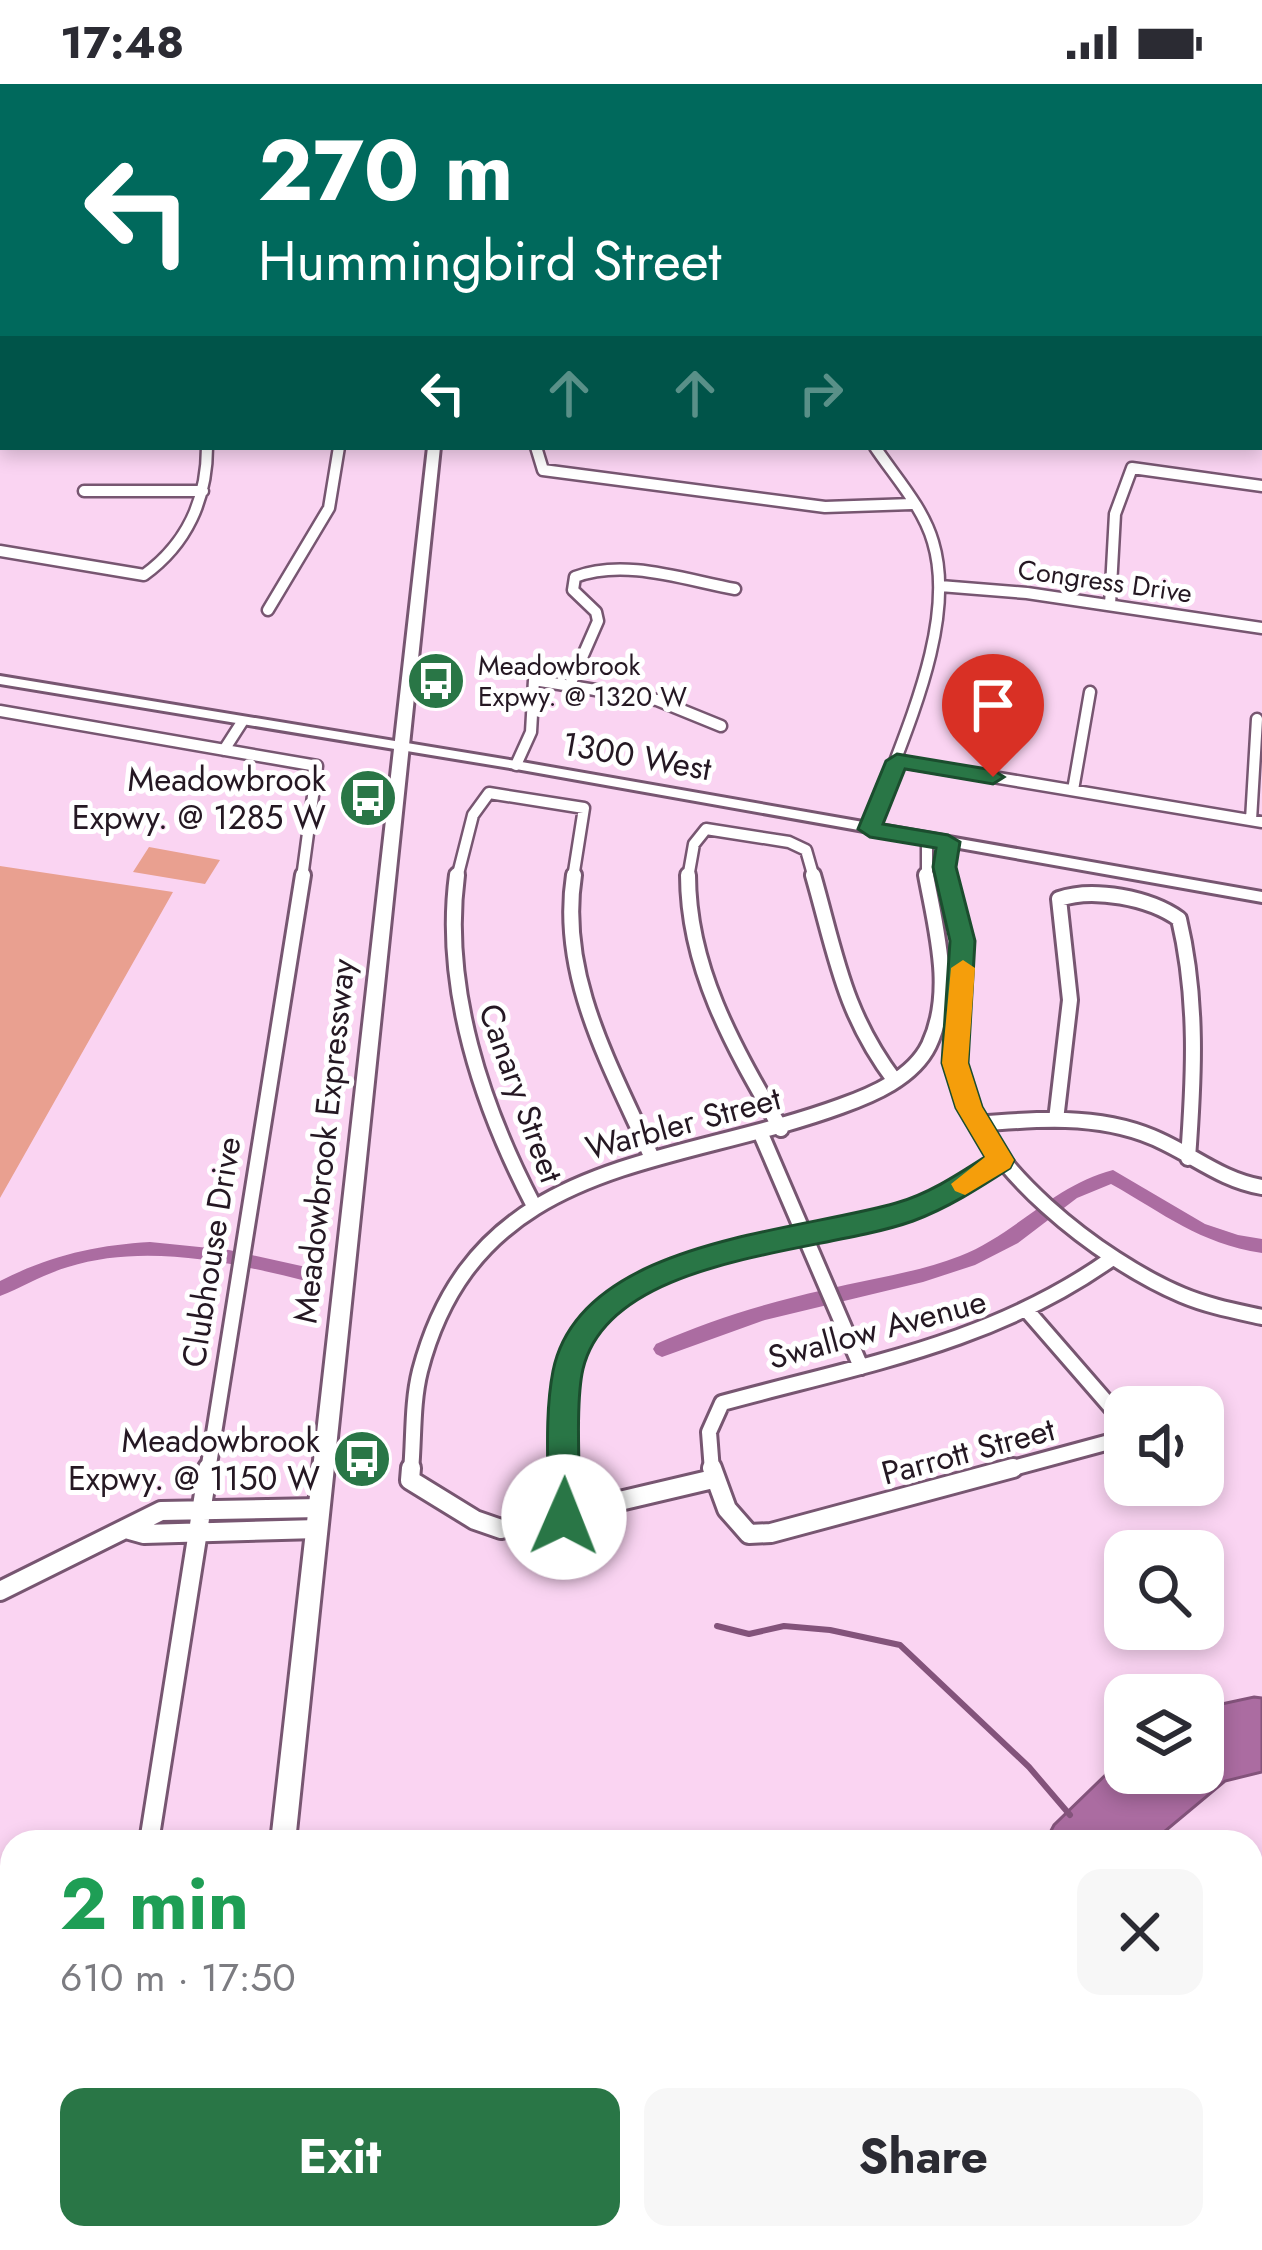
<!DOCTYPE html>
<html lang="en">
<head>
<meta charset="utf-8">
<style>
	body { margin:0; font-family:Jost,sans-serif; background:#f7f7f7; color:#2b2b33; height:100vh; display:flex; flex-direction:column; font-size:45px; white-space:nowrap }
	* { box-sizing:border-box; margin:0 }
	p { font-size:39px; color:#7c7c81 }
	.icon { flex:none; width:66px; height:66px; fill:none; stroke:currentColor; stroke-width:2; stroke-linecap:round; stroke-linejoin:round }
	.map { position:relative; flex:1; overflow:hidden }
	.sheet { position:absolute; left:0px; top:1746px; width:1263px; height:420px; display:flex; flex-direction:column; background:#fff; border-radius:36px 36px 0 0; box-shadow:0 6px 18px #0003 }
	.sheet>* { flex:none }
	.banner { position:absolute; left:0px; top:0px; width:1263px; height:366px; box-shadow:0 6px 18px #0003; background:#00695c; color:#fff; overflow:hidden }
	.fabs { position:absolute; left:1104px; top:1302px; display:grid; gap:24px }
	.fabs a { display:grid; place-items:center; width:120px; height:120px; border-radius:24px; background:#fff; box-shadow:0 6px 18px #0003; font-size:60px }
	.pin { position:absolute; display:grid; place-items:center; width:102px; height:102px; color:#fff; margin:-123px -51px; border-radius:50% 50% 50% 0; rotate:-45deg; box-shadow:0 0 12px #0007 }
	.pin .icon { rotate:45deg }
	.me { position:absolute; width:132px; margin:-66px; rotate:1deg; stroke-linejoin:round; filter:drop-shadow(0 0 9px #0008) }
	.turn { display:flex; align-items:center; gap:42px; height:252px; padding:0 60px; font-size:54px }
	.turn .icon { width:156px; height:156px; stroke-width:2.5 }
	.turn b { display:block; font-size:84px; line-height:102px }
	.lanes { display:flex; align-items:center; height:114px; padding:0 60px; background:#0003; justify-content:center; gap:60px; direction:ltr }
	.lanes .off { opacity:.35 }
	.round { display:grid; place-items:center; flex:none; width:126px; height:126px; border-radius:24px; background:#f7f7f7 }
	.head { display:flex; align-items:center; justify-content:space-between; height:204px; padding:0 60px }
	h1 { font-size:72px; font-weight:700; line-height:90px; color:#1e9e55 }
	.action { display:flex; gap:24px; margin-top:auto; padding:24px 60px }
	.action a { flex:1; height:138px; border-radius:24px; background:#297646; color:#fff; font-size:48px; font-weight:700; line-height:138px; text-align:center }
	.action a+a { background:#f7f7f7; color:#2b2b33 }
	.status { display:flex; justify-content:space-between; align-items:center; height:84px; padding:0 60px; background:#fff; direction:ltr }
	.status svg { height:33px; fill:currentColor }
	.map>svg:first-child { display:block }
</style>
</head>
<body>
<div class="status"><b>17:48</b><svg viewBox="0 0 49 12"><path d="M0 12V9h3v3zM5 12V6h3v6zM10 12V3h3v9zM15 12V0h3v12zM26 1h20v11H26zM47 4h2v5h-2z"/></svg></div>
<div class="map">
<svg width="1262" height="2166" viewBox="0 0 1262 2166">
	<rect width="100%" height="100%" fill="#fad4f2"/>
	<!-- green -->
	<path fill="#e9a090" d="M149,763L220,776L205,800L133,788Z
		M0,782L173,808L0,1114Z"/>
	<!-- water -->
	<path fill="#ab6ca1" stroke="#83537b" stroke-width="3" d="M1254,1613L1262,1614V1688L1225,1697L1152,1758H1045L1054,1741L1125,1672V1689H1203V1624Z"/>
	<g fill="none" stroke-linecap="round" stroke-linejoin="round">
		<!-- stream -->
		<path stroke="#83537b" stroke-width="6" d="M717,1542L749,1550L784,1542L830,1546L900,1561L1029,1683L1070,1731"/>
		<!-- canal -->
		<path fill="#ab6ca1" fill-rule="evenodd" d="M1113,1086L1205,1140L1238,1151L1262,1155V1169C1198,1159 1165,1130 1111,1100L1077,1114L1018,1159L975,1181L923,1198L765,1236L662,1273L656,1270L653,1265L656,1260C710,1236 766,1219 824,1206C869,1195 916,1189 960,1172C1016,1150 1054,1101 1113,1086Z
			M150,1158L229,1166L306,1183L312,1185L315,1190L312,1195L306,1197C230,1178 145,1159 68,1183C44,1190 23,1203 0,1212V1197C49,1172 96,1161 150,1158Z"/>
		<defs>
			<path id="minor-far3" d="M1214,3H1229"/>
			<path id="minor-far2" d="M536,363L543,386L825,423L912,420
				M84,407H203
				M0,467L144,491C187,460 207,415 207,363
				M940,502L1027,509L1262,544
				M1110,521L1115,430L1132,384L1262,402
				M268,526L329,424L339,363
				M570,601L598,537L596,528L573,506L575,493C625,474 685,496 735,505
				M0,627L317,682L302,794
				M224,666L242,638
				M897,677L1262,738
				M516,681L531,648L534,596L657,616L721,642
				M1073,706L1090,608
				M1251,736L1257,635
				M870,745C897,663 959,544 933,458C923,423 895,393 875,363
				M948,759V794
				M457,794L473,731L489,709L584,724L573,794
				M688,794L694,760L706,745L789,758L806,766L814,794
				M927,794V755"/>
			<path id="minor-far1" d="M457,791C442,904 482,1023 534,1122
				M574,791C558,893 612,984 652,1074
				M688,791C688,886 735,965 781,1045
				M813,791C836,871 843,928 895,997
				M948,791C953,822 963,850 963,882C962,918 950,955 958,992C977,1081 1101,1177 1182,1211C1208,1222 1235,1227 1262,1233
				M1056,1036L1070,916L1059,815C1093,803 1150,814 1179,835C1198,915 1194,993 1188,1074
				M977,1040C1035,1035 1097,1030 1152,1053C1191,1069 1220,1096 1262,1103
				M761,1050L861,1283
				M208,1387L303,791
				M411,1387C414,1354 412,1319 420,1287C476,1072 669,1085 841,1022C872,1011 913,994 929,961C954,908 936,846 926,791
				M563,1387C561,1354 558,1317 569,1286C610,1160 779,1163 886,1134C928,1123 965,1099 1001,1076
				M712,1387L709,1348L722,1319C861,1281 991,1260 1111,1175
				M1002,1387L1113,1357L1121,1343L1116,1329L1030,1230"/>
			<path id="minor" d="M411,1384L410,1396L475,1436L501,1445L713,1395
				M563,1384L564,1433
				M712,1384L727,1425L749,1450L771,1449L1013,1384
				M126,1445L144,1450L318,1445
				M0,1507L161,1427L320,1424
				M149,1758L208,1384
				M0,1926L12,1918"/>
			<path id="tertiary" d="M90,0H99L97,3H88Z
				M3,76V84L0,85V77Z
				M0,592L516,677L1262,808V818L516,685L0,600Z"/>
			<path id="secondary" d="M417,0H426L424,3H414Z
				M434,0H442L441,3H431Z
				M428,363H440L295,1758H271Z
				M226,2154H252V2166H224Z"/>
			<path id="primary" d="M355,0H389L393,3H359Z
				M1260,91H1262V97H1260Z"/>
		</defs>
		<!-- minor-far3 casing -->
		<use href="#minor-far3" stroke="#775671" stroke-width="10"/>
		<!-- minor-far2 casing -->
		<use href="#minor-far2" stroke="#775671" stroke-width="15"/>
		<!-- minor-far1 casing -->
		<use href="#minor-far1" stroke="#775671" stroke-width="20"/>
		<!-- minor casing -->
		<use href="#minor" stroke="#775671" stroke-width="24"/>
		<!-- tertiary casing -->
		<use href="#tertiary" stroke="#775671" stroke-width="6"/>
		<!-- secondary casing -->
		<use href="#secondary" stroke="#775671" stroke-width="6"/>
		<!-- primary casing -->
		<use href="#primary" stroke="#775671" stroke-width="6"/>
		<!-- minor-far3 -->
		<use href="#minor-far3" stroke="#fff" stroke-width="8"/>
		<!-- minor-far2 -->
		<use href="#minor-far2" stroke="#fff" stroke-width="10"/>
		<!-- minor-far1 -->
		<use href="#minor-far1" stroke="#fff" stroke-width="14"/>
		<!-- minor -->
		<use href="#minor" stroke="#fff" stroke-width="18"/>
		<!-- tertiary -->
		<use href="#tertiary" fill="#fff" fill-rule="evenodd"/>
		<!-- secondary -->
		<use href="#secondary" fill="#fff" fill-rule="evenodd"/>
		<!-- primary -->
		<use href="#primary" fill="#fff" fill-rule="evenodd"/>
	</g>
	<!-- route -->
	<path fill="#297646" stroke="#1b4d2e" stroke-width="3" d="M897,670L993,686L1004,693L993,700L905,685L883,740L948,751L960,758L956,783L975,857L968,979L982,1023L1014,1076L1010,1084C979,1104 948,1124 913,1137C821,1170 610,1171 583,1285C575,1319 580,1395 580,1433L575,1444L564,1448L552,1444L548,1433C549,1387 544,1333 553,1287C579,1157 791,1149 896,1119C928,1110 957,1091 985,1073L956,1024L942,979L950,857L933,783L936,764L870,753L858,745L886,677Z"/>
	<!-- slow -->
	<path fill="#f59e0b" d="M963,876L975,884L968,979L982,1023L1014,1076L1010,1084L965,1111L955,1107L951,1100L985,1073L956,1024L942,979L951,884Z"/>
	<!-- icons -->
	<defs>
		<symbol id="bus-disc" viewBox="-11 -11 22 22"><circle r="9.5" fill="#297646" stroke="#fff"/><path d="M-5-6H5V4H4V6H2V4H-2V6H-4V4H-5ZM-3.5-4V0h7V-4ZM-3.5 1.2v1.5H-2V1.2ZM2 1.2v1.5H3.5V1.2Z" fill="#fff"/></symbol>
	</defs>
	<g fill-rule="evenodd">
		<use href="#bus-disc" x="403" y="564" width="66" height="66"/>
		<use href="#bus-disc" x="335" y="681" width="66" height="66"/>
		<use href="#bus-disc" x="329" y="1342" width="66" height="66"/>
	</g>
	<g text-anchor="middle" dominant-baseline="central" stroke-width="10" stroke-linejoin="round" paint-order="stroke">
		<!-- far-street labels -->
		<g font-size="27" fill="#251823" stroke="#fff">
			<text transform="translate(1105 497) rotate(8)">Congress Drive</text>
		</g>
		<!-- far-poi labels -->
		<g font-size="27" fill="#251823" stroke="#fff" text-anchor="start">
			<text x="478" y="581">Meadowbrook<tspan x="478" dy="31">Expwy. @ 1320 W</tspan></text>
		</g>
		<!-- street labels -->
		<g font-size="33" fill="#251823" stroke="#fff">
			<text transform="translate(637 672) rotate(10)">1300 West</text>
			<text transform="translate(521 1009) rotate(70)">Canary Street</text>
			<text transform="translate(683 1039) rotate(-15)">Warbler Street</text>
			<text transform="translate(324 1057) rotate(-84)">Meadowbrook Expressway</text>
			<text transform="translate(211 1168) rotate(-81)">Clubhouse Drive</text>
			<text transform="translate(877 1245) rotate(-15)">Swallow Avenue</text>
			<text transform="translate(968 1367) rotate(-15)">Parrott Street</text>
		</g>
		<!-- poi labels -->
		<g font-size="33" fill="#251823" stroke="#fff" text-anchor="end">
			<text x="326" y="695">Meadowbrook<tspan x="326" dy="38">Expwy. @ 1285 W</tspan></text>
			<text x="320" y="1356">Meadowbrook<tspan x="320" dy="38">Expwy. @ 1150 W</tspan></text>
		</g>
	</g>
</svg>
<div class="fabs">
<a><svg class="icon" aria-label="sound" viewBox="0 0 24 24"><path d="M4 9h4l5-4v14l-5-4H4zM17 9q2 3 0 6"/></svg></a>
<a><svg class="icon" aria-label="search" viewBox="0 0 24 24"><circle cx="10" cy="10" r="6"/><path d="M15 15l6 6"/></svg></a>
<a><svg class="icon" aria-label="layers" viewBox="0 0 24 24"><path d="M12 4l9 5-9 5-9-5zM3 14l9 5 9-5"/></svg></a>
</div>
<div class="pin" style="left:993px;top:693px;background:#d93025"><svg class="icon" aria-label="arrive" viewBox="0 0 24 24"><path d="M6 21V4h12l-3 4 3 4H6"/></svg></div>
<svg class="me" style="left:564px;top:1433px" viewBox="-20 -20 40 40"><circle r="19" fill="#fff"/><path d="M0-13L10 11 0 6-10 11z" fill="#297646"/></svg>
<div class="banner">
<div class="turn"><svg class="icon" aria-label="left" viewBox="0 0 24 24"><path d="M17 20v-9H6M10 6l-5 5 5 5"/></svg><div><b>270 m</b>Hummingbird Street</div></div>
<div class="lanes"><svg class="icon" aria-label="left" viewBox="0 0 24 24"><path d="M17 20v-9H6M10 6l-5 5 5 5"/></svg><svg class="icon off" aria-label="ahead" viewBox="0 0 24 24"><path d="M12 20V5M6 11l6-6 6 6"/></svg><svg class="icon off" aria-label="ahead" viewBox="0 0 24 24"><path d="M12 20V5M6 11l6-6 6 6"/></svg><svg class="icon off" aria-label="right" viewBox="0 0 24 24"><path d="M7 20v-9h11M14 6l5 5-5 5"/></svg></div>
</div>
<section class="sheet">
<div class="head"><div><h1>2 min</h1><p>610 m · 17:50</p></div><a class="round"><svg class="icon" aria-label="close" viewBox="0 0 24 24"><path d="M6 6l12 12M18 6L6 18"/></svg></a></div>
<div class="action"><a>Exit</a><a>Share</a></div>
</section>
</div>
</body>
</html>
